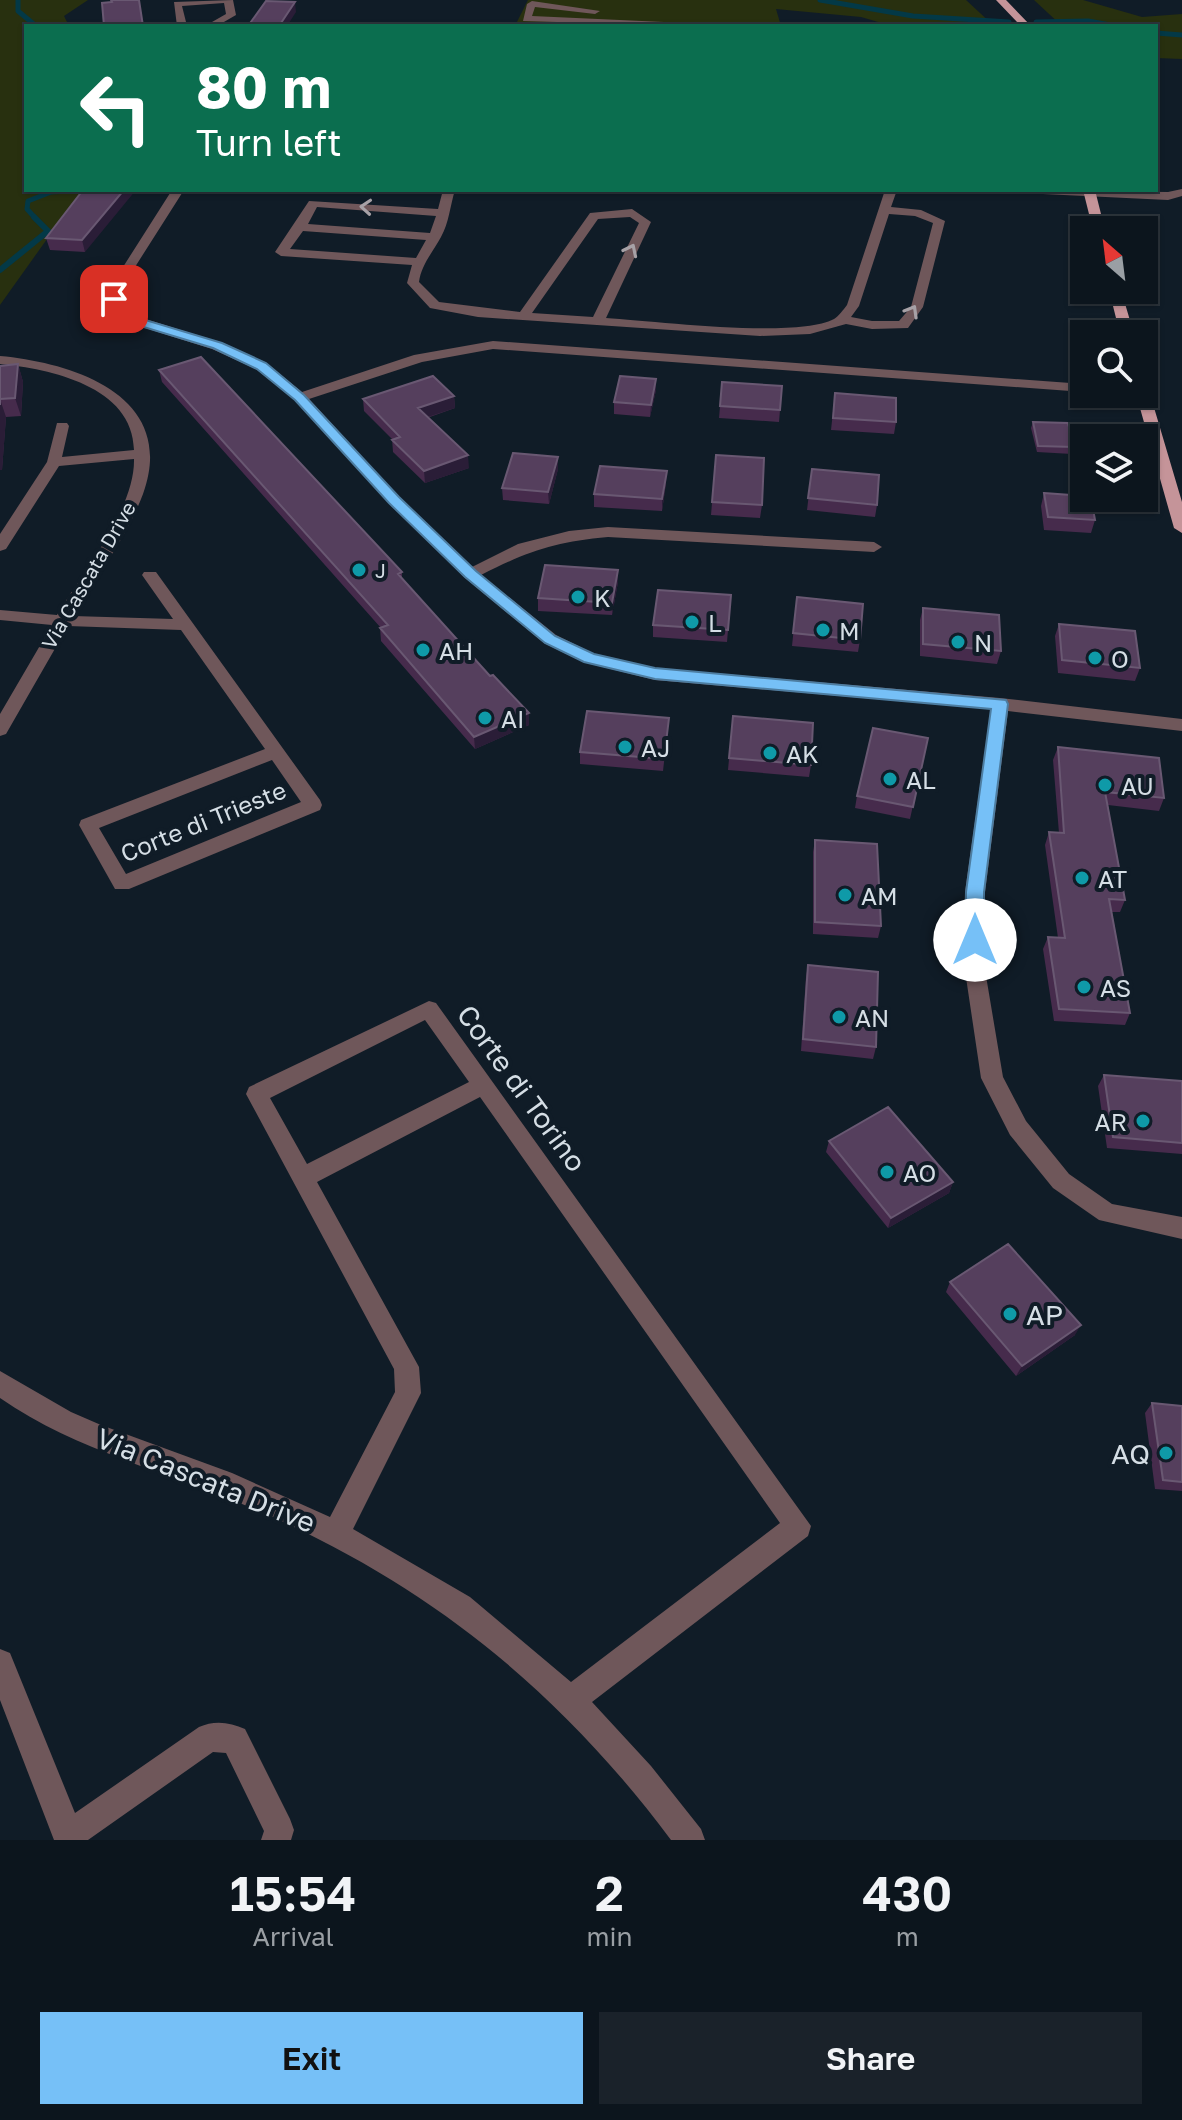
<!DOCTYPE html>
<html lang="en">
<head>
<meta charset="utf-8">
<style>
	body { margin:0; font-family:"Golos Text",sans-serif; background:#1a222a; color:#f1f3f6; height:100vh; display:flex; flex-direction:column; font-size:30px; white-space:nowrap }
	* { box-sizing:border-box; margin:0 }
	p { font-size:26px; color:#9a9fa4 }
	.icon { flex:none; width:44px; height:44px; fill:none; stroke:currentColor; stroke-width:2; stroke-linecap:round; stroke-linejoin:round }
	.map { position:relative; height:1840px; overflow:hidden }
	.details { display:flex; flex-direction:column; background:#0c151d; flex:1 }
	.details>* { flex:none }
	.top-card { position:absolute; left:24px; top:24px; width:1134px; height:168px; border-radius:0px; box-shadow:0 2px 6px #0004,0 0 0 2px #2c343b; background:#0b6e4f; color:#fff; overflow:hidden }
	.needle { width:52px; rotate:332deg }
	.fabs { position:absolute; left:1070px; top:216px; display:grid; gap:16px }
	.fabs a { display:grid; place-items:center; width:88px; height:88px; border-radius:0px; background:#0c151d; box-shadow:0 2px 6px #0004,0 0 0 2px #2c343b; font-size:40px }
	.pin { position:absolute; display:grid; place-items:center; width:68px; height:68px; color:#fff; margin:-34px; border-radius:16px; box-shadow:0 4px 12px #0006 }
	.me { position:absolute; width:88px; margin:-44px; rotate:0deg; stroke-linejoin:round; filter:drop-shadow(0 0 6px #0008) }
	.turn { display:flex; align-items:center; gap:28px; height:168px; padding:0 40px; font-size:36px }
	.turn .icon { width:104px; height:104px; stroke-width:2.5 }
	.turn b { display:block; font-size:56px; line-height:68px }
	.eta { display:flex; justify-content:space-evenly; align-items:center; height:136px; text-align:center }
	.eta b { font-size:48px; font-weight:600; line-height:56px }
	.primary-button { display:flex; gap:16px; margin-top:auto; padding:16px 40px }
	.primary-button a { flex:1; height:92px; border-radius:0px; background:#76c0f7; color:#111; font-size:32px; font-weight:600; line-height:92px; text-align:center }
	.primary-button a+a { background:#1a222a; color:#f1f3f6 }
	.map>svg:first-child { display:block }
</style>
</head>
<body>
<div class="map">
<svg width="1182" height="1840" viewBox="0 0 1182 1840">
	<rect width="100%" height="100%" fill="#101c27"/>
	<!-- green -->
	<path fill="#28300f" d="M0,0H88L64,16L69,26H26V190H82L0,305Z
		M528,0H966L994,26H892L861,17L776,9L781,26H515Z
		M1034,0H1083L1142,17L1182,14V59L1156,58V26H1062Z"/>
	<g fill="none" stroke-linecap="round" stroke-linejoin="round">
		<!-- stream-far1 -->
		<path stroke="#033947" stroke-width="5" d="M18,0V11L36,26
			M820,0L913,16L1009,22
			M1036,22L1088,21L1116,26
			M1156,33L1182,35
			M36,219L27,209L28,201L51,192L84,190"/>
		<!-- stream -->
		<path stroke="#033947" stroke-width="6" d="M0,270L48,231L34,217"/>
		<!-- minor -->
		<path fill="#6f575a" fill-rule="evenodd" d="M233,0L236,15L217,26H205L226,14L224,3L182,6L187,26H177L174,2Z
			M532,1L600,11L595,14L535,7L532,16L686,23L691,26L523,21L527,4Z
			M1182,189V196L1168,200L1022,193L1016,190L1168,192Z
			M172,190H184L121,289L120,299L136,316L222,343L266,363L302,392L414,355L493,341L1084,384V392L493,349L422,362L309,399L399,497L472,567L518,544L569,531L608,527L874,542L882,547L874,552L608,537C555,542 528,551 481,575L556,635L594,654L655,668L1000,698L1182,719V731L1008,711L985,892L984,964L1003,1077L1026,1121L1069,1174L1112,1204L1182,1217V1239L1099,1220L1053,1188L1010,1135L981,1078L964,964L965,892L991,709L655,680L583,662L544,643L464,577L389,503L295,400L256,369L212,349L126,322L108,299L109,289Z
			M443,190H455C450,206 449,223 441,237C433,252 421,265 419,282L439,302L520,312L590,213L632,209L651,222L606,318C655,321 795,339 834,319C839,316 843,310 847,305L885,190H897L891,207L921,210L945,221L923,307L908,328L872,329L846,324L810,334L760,336L478,317L430,308L407,283L412,265L281,256L275,252L309,201L438,209ZM317,207L436,216L430,233L308,224ZM889,214L915,216L933,223L911,307L899,321H872L851,317L859,306ZM630,217L639,223L593,317L532,313L598,219ZM303,231L426,240L416,258L290,249Z
			M0,356C76,363 178,397 143,494C127,537 96,577 73,616L173,619L142,575L144,572H156L320,800L322,805L320,810L129,889H115L79,825L81,820L265,749L181,630L68,626L6,734L0,736V714L52,625L0,620V610L57,615C83,572 135,509 134,459L59,466L6,549L0,551V534L47,462L57,423H67L69,426L62,457L134,450C133,386 50,369 0,364ZM272,760L301,802L126,874L99,828Z
			M429,1001L436,1003L811,1526L808,1536L592,1702L651,1766L701,1829L705,1840H671C559,1690 427,1583 254,1509C169,1472 78,1452 0,1398V1371L71,1412L101,1425L232,1473L330,1517L395,1392L394,1369L246,1094L249,1087ZM425,1020L469,1082L307,1164L270,1098ZM480,1097L780,1523L571,1682L470,1597L353,1529L421,1393L419,1367L317,1182Z
			M0,1649L10,1653L75,1813L199,1727C214,1720 230,1722 245,1729L290,1819L294,1830L291,1840H261L264,1831L226,1753L213,1752L88,1840H54L0,1700Z"/>
		<!-- major -->
		<path fill="#c59499" fill-rule="evenodd" d="M996,0H1006L1031,26H1021Z
			M1083,190H1095L1105,230H1093Z
			M1109,290H1121L1134,334H1120Z
			M1144,390L1150,394L1182,502V533L1174,528L1136,394H1144Z"/>
	</g>
	<!-- wall -->
	<path fill="#462b4c" d="M83,190L85,252L50,250L46,238Z
		M18,364L23,382L21,416L6,417L2,470L0,366Z
		M159,370L402,572V578L529,725L475,749L381,641L380,628H381L162,382Z
		M656,379V390L650,417L614,414V402Z
		M722,382L782,386L779,422L719,418Z
		M835,393L896,422L894,434L831,430Z
		M454,396L455,408L427,418L469,468L425,483L393,452L392,439L364,411L363,399Z
		M1033,422L1074,447L1072,454L1037,452L1031,428Z
		M716,455L762,505L760,518L711,515Z
		M558,469L549,504L503,500L502,488Z
		M812,469L877,505L875,517L807,510Z
		M666,483L662,511L594,507V494Z
		M1044,493L1095,520L1091,533L1044,530L1041,506Z
		M618,582L612,615L538,611V598Z
		M731,595L727,642L653,637V625Z
		M797,597L860,640L858,652L792,646Z
		M923,608L1001,651L997,664L920,656V620Z
		M1059,624L1140,668L1135,681L1058,673L1055,636Z
		M733,716L811,765L809,777L728,770Z
		M669,718L663,771L580,764V752Z
		M928,738L910,819L855,808L857,796Z
		M1058,747L1164,798L1159,811L1108,805L1125,900L1120,912H1112L1130,1013L1125,1025L1054,1021L1043,949L1048,937L1058,938L1045,845L1049,832L1059,833L1053,760Z
		M815,840L881,926L878,938L813,934V852Z
		M808,965L876,1047L873,1059L801,1051L806,977Z
		M1104,1075L1182,1081V1154L1107,1148L1098,1086Z
		M829,1141L953,1182L949,1193L888,1228L826,1152Z
		M950,1282L1075,1335L1016,1376L946,1292Z
		M1152,1403L1182,1406V1491L1155,1489L1145,1413Z"/>
	<!-- shaded-wall -->
	<path fill="#2a1d37" d="M295,2L296,12L287,26H279Z
		M124,190H136L85,252L82,240Z
		M18,364L23,382L21,416L15,398Z
		M656,379V390L650,417L651,405Z
		M454,396L455,408L419,420L418,408Z
		M0,399L6,417L2,470H0Z
		M468,455L469,468L425,483L424,471Z
		M558,457V469L549,504L548,492Z
		M667,471L666,483L662,511V499Z
		M618,570V582L612,615V603Z
		M529,713V725L475,749L474,737Z
		M953,1182L949,1193L888,1228L891,1218Z
		M1081,1325L1075,1335L1016,1376L1022,1366Z"/>
	<!-- building -->
	<path fill="#553f5d" stroke="#695872" stroke-width="2" d="M111,0H139L143,26H104L102,3L112,2Z
		M266,1L295,2L279,26H248Z
		M83,190H124L82,240L46,238Z
		M201,357L402,572L398,574L490,676L493,675L529,713L474,737L380,628L388,625L159,370Z
		M18,364L15,398L0,399V405V366Z
		M433,376L454,396L418,408L468,455L424,471L392,440L400,437L363,399Z
		M620,376L656,379L651,405L614,402Z
		M722,382L782,386L780,410L720,406Z
		M835,393L896,398V422L833,418Z
		M1033,422L1068,423L1074,447L1038,446Z
		M513,453L558,457L548,492L502,488Z
		M716,455L764,458L762,505L712,502Z
		M600,466L667,471L662,499L594,494Z
		M812,469L879,475L877,505L808,498Z
		M1044,493L1084,496V498H1091L1095,520L1048,517Z
		M545,565L618,570L612,603L538,598Z
		M658,590L731,595L728,630L653,625Z
		M797,597L863,604L860,640L793,633Z
		M923,608L999,615L1001,651L923,644Z
		M1059,624L1135,631L1140,668L1062,660Z
		M587,711L669,718L664,759L580,752Z
		M733,716L813,723L811,765L729,758Z
		M873,728L928,738L913,807L857,796Z
		M1058,747L1159,758L1164,798L1105,792L1125,900L1109,899L1130,1013L1059,1009L1048,937L1065,938L1049,832L1064,833Z
		M815,840L877,844L881,926L815,922Z
		M808,965L878,972L876,1047L803,1039Z
		M1104,1075L1182,1081V1143L1113,1137Z
		M888,1107L953,1182L891,1218L829,1141Z
		M1008,1244L1081,1325L1022,1366L950,1282Z
		M1152,1403L1182,1406V1482L1163,1480Z"/>
	<!-- one-way arrows -->
	<defs><path id="oneway-chevron" d="M-2-3.5L2.5 0L-2 3.5" fill="none" stroke-width="1.6" stroke-linecap="round" stroke-linejoin="round" transform="scale(2)"/></defs>
	<g stroke="#a7a1a6">
		<use href="#oneway-chevron" transform="translate(366 207) rotate(-176)"/>
		<use href="#oneway-chevron" transform="translate(631 250) rotate(-64)"/>
		<use href="#oneway-chevron" transform="translate(912 311) rotate(-60)"/>
	</g>
	<!-- route -->
	<path fill="#76c0f7" stroke="#4d7da1" stroke-width="2" d="M110,297H118L135,317L222,343L266,363L304,395L399,497L476,571L555,636L594,654L655,668L1006,700L1008,704L984,892V940L981,945H968L965,940L966,892L991,709L655,679L584,662L545,643L465,577L389,503L295,400L257,369L213,348L127,322L110,302Z"/>
	<!-- markers -->
	<g fill="#0f9aa8" stroke="#101c27" stroke-width="3">
		<circle cx="359" cy="570" r="8"/>
		<circle cx="578" cy="597" r="8"/>
		<circle cx="692" cy="622" r="8"/>
		<circle cx="823" cy="630" r="8"/>
		<circle cx="958" cy="642" r="8"/>
		<circle cx="423" cy="650" r="8"/>
		<circle cx="1095" cy="658" r="8"/>
		<circle cx="485" cy="718" r="8"/>
		<circle cx="625" cy="747" r="8"/>
		<circle cx="770" cy="753" r="8"/>
		<circle cx="890" cy="779" r="8"/>
		<circle cx="1105" cy="785" r="8"/>
		<circle cx="1082" cy="878" r="8"/>
		<circle cx="845" cy="895" r="8"/>
		<circle cx="1084" cy="987" r="8"/>
		<circle cx="839" cy="1017" r="8"/>
		<circle cx="1143" cy="1121" r="8"/>
		<circle cx="887" cy="1172" r="8"/>
		<circle cx="1010" cy="1314" r="8"/>
		<circle cx="1166" cy="1453" r="8"/>
	</g>
	<g text-anchor="middle" dominant-baseline="central" stroke-width="8" stroke-linejoin="round" paint-order="stroke">
		<!-- far-poi labels -->
		<g font-size="20" fill="#d5dee5" stroke="#101c27" text-anchor="start">
			<text x="375" y="570">J</text>
		</g>
		<!-- far-street labels -->
		<g font-size="20" fill="#d5dee5" stroke="#101c27">
			<text transform="translate(88 575) rotate(-60)">Via Cascata Drive</text>
		</g>
		<!-- poi labels -->
		<g font-size="24" fill="#d5dee5" stroke="#101c27" text-anchor="start">
			<text x="594" y="597">K</text>
			<text x="708" y="622">L</text>
			<text x="839" y="630">M</text>
			<text x="974" y="642">N</text>
			<text x="439" y="650">AH</text>
			<text x="1111" y="658">O</text>
			<text x="501" y="718">AI</text>
			<text x="641" y="747">AJ</text>
			<text x="786" y="753">AK</text>
			<text x="906" y="779">AL</text>
			<text x="1121" y="785">AU</text>
			<text x="1098" y="878">AT</text>
			<text x="861" y="895">AM</text>
			<text x="1100" y="987">AS</text>
			<text x="855" y="1017">AN</text>
			<text x="1127" y="1121" text-anchor="end">AR</text>
			<text x="903" y="1172">AO</text>
		</g>
		<!-- street labels -->
		<g font-size="24" fill="#d5dee5" stroke="#101c27">
			<text transform="translate(203 821) rotate(-22)">Corte di Trieste</text>
		</g>
		<!-- near-street labels -->
		<g font-size="28" fill="#d5dee5" stroke="#101c27">
			<text transform="translate(522 1088) rotate(54)">Corte di Torino</text>
			<text transform="translate(206 1480) rotate(22)">Via Cascata Drive</text>
		</g>
		<!-- near-poi labels -->
		<g font-size="28" fill="#d5dee5" stroke="#101c27" text-anchor="start">
			<text x="1026" y="1314">AP</text>
			<text x="1150" y="1453" text-anchor="end">AQ</text>
		</g>
	</g>
</svg>
<div class="fabs">
<a><svg class="needle" viewBox="-14 -14 28 28"><path d="M0-13l5 13h-10z" fill="#e53935"/><path d="M0 13l5-13h-10z" fill="#9a9fa4"/></svg></a>
<a><svg class="icon" aria-label="search" viewBox="0 0 24 24"><circle cx="10" cy="10" r="6"/><path d="M15 15l6 6"/></svg></a>
<a><svg class="icon" aria-label="layers" viewBox="0 0 24 24"><path d="M12 4l9 5-9 5-9-5zM3 14l9 5 9-5"/></svg></a>
</div>
<div class="pin" style="left:114px;top:299px;background:#d93025"><svg class="icon" aria-label="arrive" viewBox="0 0 24 24"><path d="M6 21V4h12l-3 4 3 4H6"/></svg></div>
<svg class="me" style="left:975px;top:940px" viewBox="-20 -20 40 40"><circle r="19" fill="#fff"/><path d="M0-13L10 11 0 6-10 11z" fill="#76c0f7"/></svg>
<div class="top-card">
<div class="turn"><svg class="icon" aria-label="left" viewBox="0 0 24 24"><path d="M17 20v-9H6M10 6l-5 5 5 5"/></svg><div><b>80 m</b>Turn left</div></div>
</div>
</div>
<section class="details">
<div class="eta">
<div><b>15:54</b><p>Arrival</p></div>
<div><b>2</b><p>min</p></div>
<div><b>430</b><p>m</p></div>
</div>
<div class="primary-button"><a>Exit</a><a>Share</a></div>
</section>
</body>
</html>
